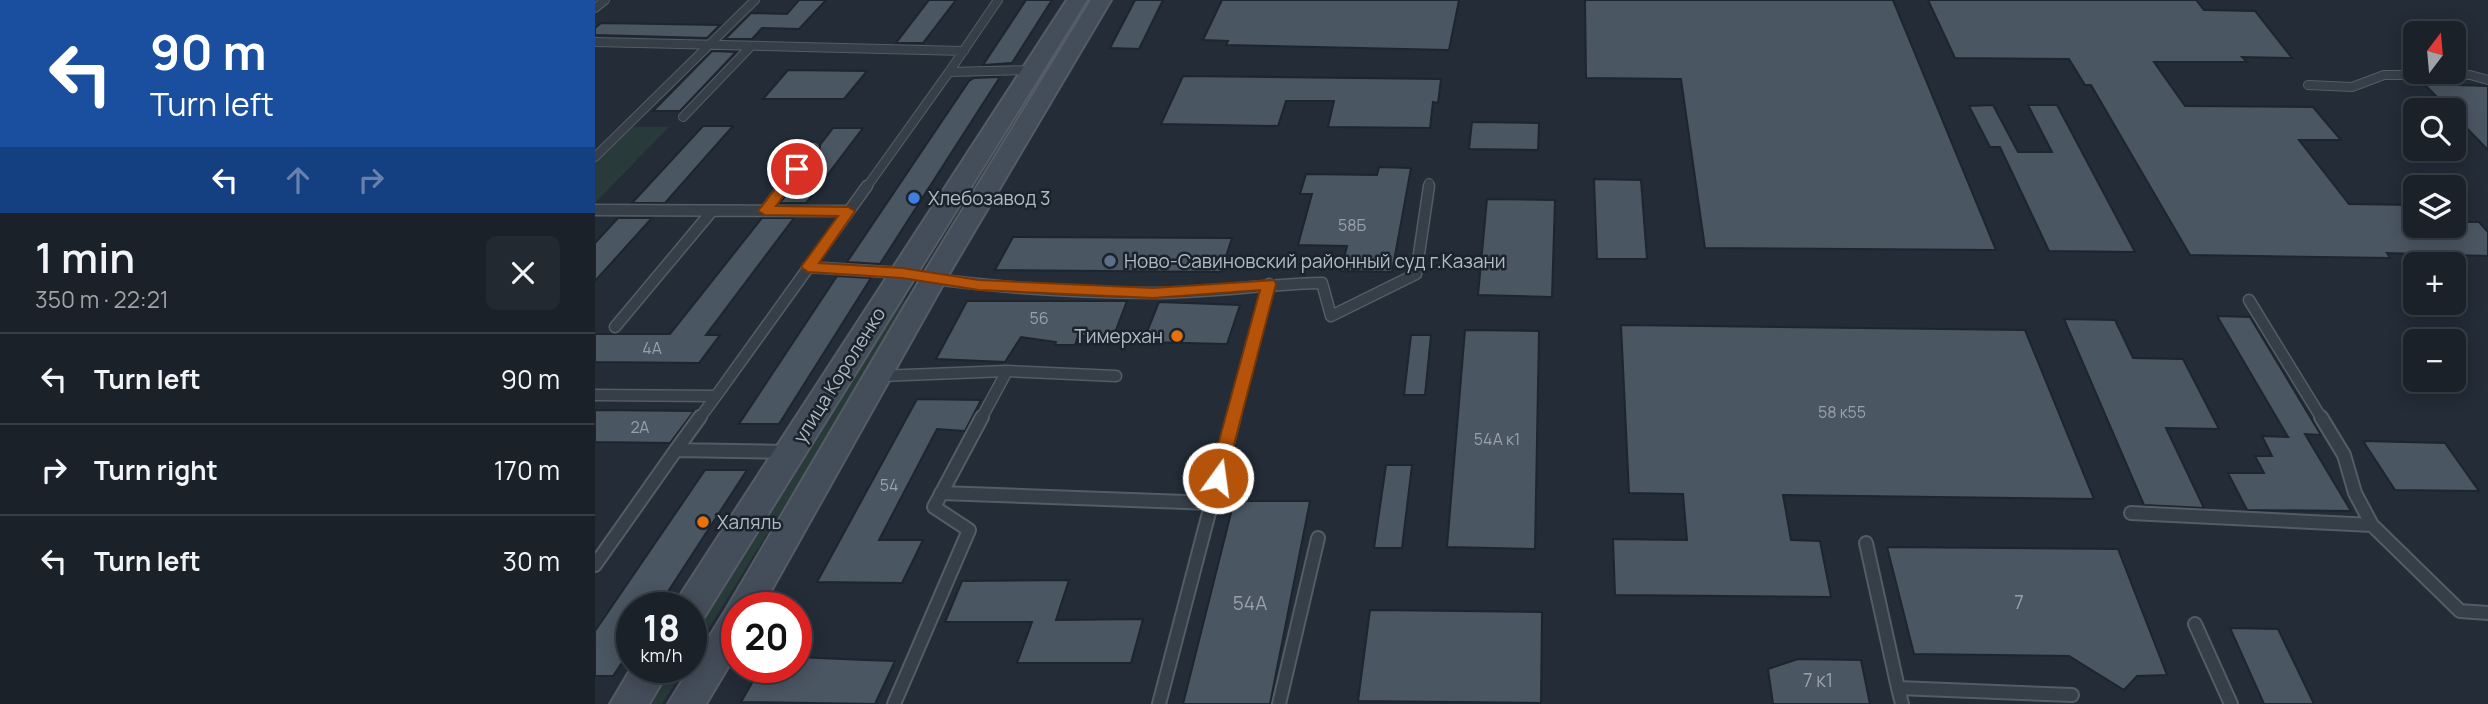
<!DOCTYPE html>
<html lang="en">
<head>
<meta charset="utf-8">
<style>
	body { margin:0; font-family:Manrope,sans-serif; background:#232931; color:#f1f3f6; height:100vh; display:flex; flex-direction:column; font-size:26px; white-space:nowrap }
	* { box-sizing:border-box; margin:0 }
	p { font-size:23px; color:#9fa3a8 }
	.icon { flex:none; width:38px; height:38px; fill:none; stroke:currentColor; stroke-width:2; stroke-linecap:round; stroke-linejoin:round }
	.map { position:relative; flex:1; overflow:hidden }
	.sheet { display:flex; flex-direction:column; background:#1a2129; width:595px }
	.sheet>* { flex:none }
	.hud { background:#1a4fa0; color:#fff; overflow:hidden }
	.needle { width:46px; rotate:16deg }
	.buttons { position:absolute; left:1808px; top:21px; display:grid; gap:14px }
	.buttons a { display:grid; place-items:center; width:63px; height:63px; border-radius:10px; background:#1a2129; box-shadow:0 4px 18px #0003,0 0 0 2px #383e46; font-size:35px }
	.speed { position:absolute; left:21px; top:592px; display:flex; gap:14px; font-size:35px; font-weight:700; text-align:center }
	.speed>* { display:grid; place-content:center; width:91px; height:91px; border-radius:50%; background:#1a2129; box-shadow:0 4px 18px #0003,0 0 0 2px #383e46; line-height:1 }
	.speed small { font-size:18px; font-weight:400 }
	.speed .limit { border:10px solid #d22; background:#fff; color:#111 }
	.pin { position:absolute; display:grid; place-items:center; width:60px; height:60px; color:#fff; margin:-30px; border:4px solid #fff; border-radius:50%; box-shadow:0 2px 7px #0007 }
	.me { position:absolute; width:77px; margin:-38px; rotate:14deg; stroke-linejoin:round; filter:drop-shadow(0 0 5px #0008) }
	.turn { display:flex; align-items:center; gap:24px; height:147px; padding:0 35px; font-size:32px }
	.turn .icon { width:91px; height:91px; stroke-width:2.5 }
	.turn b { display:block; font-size:49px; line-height:60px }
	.lanes { display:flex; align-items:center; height:66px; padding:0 35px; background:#0003; justify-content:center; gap:35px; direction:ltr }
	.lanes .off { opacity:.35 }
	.round { display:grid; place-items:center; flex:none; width:74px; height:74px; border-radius:10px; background:#232931 }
	.summary { display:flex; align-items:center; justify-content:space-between; height:119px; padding:0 35px }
	h1 { font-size:42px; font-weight:600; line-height:52px }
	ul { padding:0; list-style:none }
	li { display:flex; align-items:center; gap:21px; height:91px; padding:0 35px; border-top:2px solid #383e46 }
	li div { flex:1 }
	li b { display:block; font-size:26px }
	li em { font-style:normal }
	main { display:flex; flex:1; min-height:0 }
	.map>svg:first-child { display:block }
</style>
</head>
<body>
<main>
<section class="sheet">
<div class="hud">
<div class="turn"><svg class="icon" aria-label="left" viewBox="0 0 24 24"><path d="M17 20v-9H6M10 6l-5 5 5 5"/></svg><div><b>90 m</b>Turn left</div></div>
<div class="lanes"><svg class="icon" aria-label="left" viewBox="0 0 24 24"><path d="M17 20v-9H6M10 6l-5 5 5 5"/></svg><svg class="icon off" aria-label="ahead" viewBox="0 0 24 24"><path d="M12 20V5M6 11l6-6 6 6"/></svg><svg class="icon off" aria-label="right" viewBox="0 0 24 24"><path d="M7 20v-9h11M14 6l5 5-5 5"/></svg></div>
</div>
<div class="summary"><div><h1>1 min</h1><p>350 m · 22:21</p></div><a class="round"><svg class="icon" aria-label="close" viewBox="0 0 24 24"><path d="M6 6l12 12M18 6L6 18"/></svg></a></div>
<ul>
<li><svg class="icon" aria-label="left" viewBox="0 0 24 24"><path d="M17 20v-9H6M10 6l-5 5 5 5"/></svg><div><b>Turn left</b></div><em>90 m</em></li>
<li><svg class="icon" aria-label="right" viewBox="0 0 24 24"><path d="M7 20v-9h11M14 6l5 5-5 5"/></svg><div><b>Turn right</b></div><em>170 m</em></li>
<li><svg class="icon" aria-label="left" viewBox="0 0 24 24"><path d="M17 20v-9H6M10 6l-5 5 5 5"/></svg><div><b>Turn left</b></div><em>30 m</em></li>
</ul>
</section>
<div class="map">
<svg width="1893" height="704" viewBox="0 0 1893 704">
	<rect width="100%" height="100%" fill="#232c37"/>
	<!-- green -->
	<path fill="#283a3a" d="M455,72L343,251H340L449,73Z
		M33,127H74L0,203V159Z
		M308,300H317L96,657V635Z
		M76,667H90L67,704H53Z"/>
	<!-- building -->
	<path fill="#4b5663" stroke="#1d252e" stroke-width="2" d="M204,0H231L204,29L167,28L157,39H130L156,13L192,14Z
		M334,0H361L328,43H301Z
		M431,0H457L417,63L388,65Z
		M540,0H568L544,49L515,48Z
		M627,0H864L854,50L631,45L633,41L608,40Z
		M990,0H1298L1401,250L1110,248L1086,79L991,78Z
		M1333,0H1601L1609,10L1660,11L1697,58L1647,57L1652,62H1559L1590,106L1718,107L1746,140H1704L1754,204L1820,205V226H1858V222H1884L1893,232V256L1792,253L1795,258L1595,255L1496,85H1490L1474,59L1360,58Z
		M6,23L125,25L112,38L0,35V28Z
		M117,51L141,52L85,111H58Z
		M193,70L272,71L249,99H168Z
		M588,76L846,79L843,103L838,102L835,128L733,127L739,101H691L683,126L566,124Z
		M405,77L285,264L252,262L374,81L379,78Z
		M1829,84L1893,86V150L1858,114V110H1855Z
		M1398,105L1423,152H1457L1433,105H1462L1540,252L1454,251L1405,147H1395L1374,106Z
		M877,122L944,123L943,150L874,149Z
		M108,126H138L70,203H37Z
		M238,128H268L211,203H185L224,152L225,145Z
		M784,167L816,168L797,272L746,271L752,246L703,245L717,194H705L711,174L782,175Z
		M999,179L1046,180L1052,259H1002Z
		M892,199L960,200L957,297L883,295Z
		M23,218H57L0,281V243Z
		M167,218H199L111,335H125L104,363L0,362V334H75Z
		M418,237L637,238L626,272L400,270Z
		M242,276L276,278L184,424H144Z
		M372,301H532L519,335L483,336L480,345H460L461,342L426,337L410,362L341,359Z
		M564,302L645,305L632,344L548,342Z
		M1622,316L1655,317L1726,435L1710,434L1756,511L1652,510L1633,473H1669L1660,456H1677L1667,436L1693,437Z
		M1469,319L1520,320L1538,358L1588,359L1624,429L1571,428L1609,508L1549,505Z
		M1026,325L1430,330L1499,499L1188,495L1196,540L1225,541L1236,597L1020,595L1018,539L1092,540L1088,494L1034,493Z
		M870,330L944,331L940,549L852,547Z
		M816,335H836L830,395H809Z
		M322,399L386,400L370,431L342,429L284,540H328L307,583L222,582Z
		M0,410L99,411L75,443L0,442Z
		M1768,441L1850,443L1884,491L1800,490Z
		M791,465H817L807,548H779Z
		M110,470H152L63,607H37V648L18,676H0V631Z
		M639,501H715L675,704H588Z
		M1292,547L1523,549L1572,675L1542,676L1529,690L1474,656L1319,654Z
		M474,580L461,620L548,619L536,663H422L437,622H350L367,581Z
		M775,610L947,612L946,703L763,701Z
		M1635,628L1683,629L1719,704H1669Z
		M201,657L270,660L300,661L280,704L146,702L166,667H201Z
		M1203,659L1266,660L1275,704H1178L1173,669Z"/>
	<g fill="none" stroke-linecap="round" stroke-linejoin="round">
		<defs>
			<path id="lane-far2" d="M403,0L354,72L437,70
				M0,8L10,0
				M0,42L369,51
				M1713,85L1757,87L1789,75H1875L1893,80
				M88,117L156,46
				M0,157L160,0
				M188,188L219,148
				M271,188L354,72
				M833,188L834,183"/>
			<path id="lane-far1" d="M0,210L253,211
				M170,211L189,186
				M213,267L307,273
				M338,279C410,288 484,293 556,293C613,293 670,284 727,283L736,316L821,274L834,186
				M1654,300L1727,419
				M20,327L117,211
				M285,376L412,371L521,376
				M0,395L121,396L272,186
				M104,419L121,396
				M386,419L412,371
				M639,419L674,284"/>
			<path id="lane" d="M1726,417L1749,455L1760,493L1777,525L1865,611L1893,613
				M81,450L105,417
				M346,493L617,503
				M1536,513L1777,525
				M1271,543L1303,688
				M0,565L81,450L190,452
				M1600,624L1636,704
				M299,704L374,530L339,507L387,417
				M564,704L639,417
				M684,704L723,538
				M1307,704L1303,688L1477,695"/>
			<path id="secondary" d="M472,0H492L108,619L96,623V607H79L84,597Z
				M496,0H516L351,279L167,607H142V652L111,704H73L132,608L329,273Z
				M37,667H76L54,704H15Z"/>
		</defs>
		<!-- lane-far2 casing -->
		<use href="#lane-far2" stroke="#545c65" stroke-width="10"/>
		<!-- lane-far1 casing -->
		<use href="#lane-far1" stroke="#545c65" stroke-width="13"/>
		<!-- lane casing -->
		<use href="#lane" stroke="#545c65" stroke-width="16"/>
		<!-- secondary casing -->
		<use href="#secondary" stroke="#545c65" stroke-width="4"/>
		<!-- lane-far2 -->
		<use href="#lane-far2" stroke="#363e48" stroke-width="8"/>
		<!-- lane-far1 -->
		<use href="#lane-far1" stroke="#363e48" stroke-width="10"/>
		<!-- lane -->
		<use href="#lane" stroke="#363e48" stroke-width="12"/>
		<!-- secondary -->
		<use href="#secondary" fill="#444d5a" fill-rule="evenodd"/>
	</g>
	<!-- route -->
	<path fill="#b45309" stroke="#753606" stroke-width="2" d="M202,165L209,169L181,206L253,207L260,211L224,263L307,268L384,280L558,288L679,280L681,284L629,483L623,485L617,483L614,478L665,290L558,298L384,290L307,278L213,272L206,267L243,216L170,215L163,211L198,166Z"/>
	<!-- markers -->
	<circle fill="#3f7fe0" stroke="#1b232c" stroke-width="2.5" cx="319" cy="198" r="7"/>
	<circle fill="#5c6f8a" stroke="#1b232c" stroke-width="2.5" cx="515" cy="261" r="7"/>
	<g fill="#e8710a" stroke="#1b232c" stroke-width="2.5">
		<circle cx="582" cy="336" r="7"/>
		<circle cx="108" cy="522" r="7"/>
	</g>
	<g text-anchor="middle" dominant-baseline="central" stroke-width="5" stroke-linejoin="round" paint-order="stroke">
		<!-- number labels -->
		<g font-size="16" fill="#98a0ac">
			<text x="757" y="225">58Б</text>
			<text x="444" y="318">56</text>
			<text x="57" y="348">4А</text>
			<text x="1247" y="412">58 к55</text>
			<text x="45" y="427">2А</text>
			<text x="902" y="439">54А к1</text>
			<text x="294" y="485">54</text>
		</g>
		<!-- poi labels -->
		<g font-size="19" fill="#b1b9c4" stroke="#1b232c" text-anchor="start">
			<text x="333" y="198">Хлебозавод 3</text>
			<text x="529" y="261">Ново-Савиновский районный суд г.Казани</text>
			<text x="568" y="336" text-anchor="end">Тимерхан</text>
			<text x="122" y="522">Халяль</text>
		</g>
		<!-- street labels -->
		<g font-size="19" fill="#b1b9c4" stroke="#1b232c">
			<text transform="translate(244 375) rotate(-58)">улица Короленко</text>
		</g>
		<!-- near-number labels -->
		<g font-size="19" fill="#98a0ac">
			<text x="1424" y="602">7</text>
			<text x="655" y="603">54А</text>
			<text x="1223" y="680">7 к1</text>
		</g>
	</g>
</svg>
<div class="buttons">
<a><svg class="needle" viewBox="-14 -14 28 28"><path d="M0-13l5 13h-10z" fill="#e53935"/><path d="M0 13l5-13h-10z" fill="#9fa3a8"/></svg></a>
<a><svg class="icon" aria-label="search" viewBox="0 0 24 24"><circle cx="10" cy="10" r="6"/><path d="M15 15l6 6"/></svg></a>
<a><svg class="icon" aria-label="layers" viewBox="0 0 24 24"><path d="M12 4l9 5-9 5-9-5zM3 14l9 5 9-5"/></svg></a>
<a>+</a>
<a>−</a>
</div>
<div class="speed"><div>18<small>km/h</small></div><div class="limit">20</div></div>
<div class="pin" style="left:202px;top:169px;background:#d93025"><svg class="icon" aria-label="arrive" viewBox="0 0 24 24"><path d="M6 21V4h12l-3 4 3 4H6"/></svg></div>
<svg class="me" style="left:623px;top:478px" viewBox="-20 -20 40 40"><circle r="17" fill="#b45309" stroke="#fff" stroke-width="3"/><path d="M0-11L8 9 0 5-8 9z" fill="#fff"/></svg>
</div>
</main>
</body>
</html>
